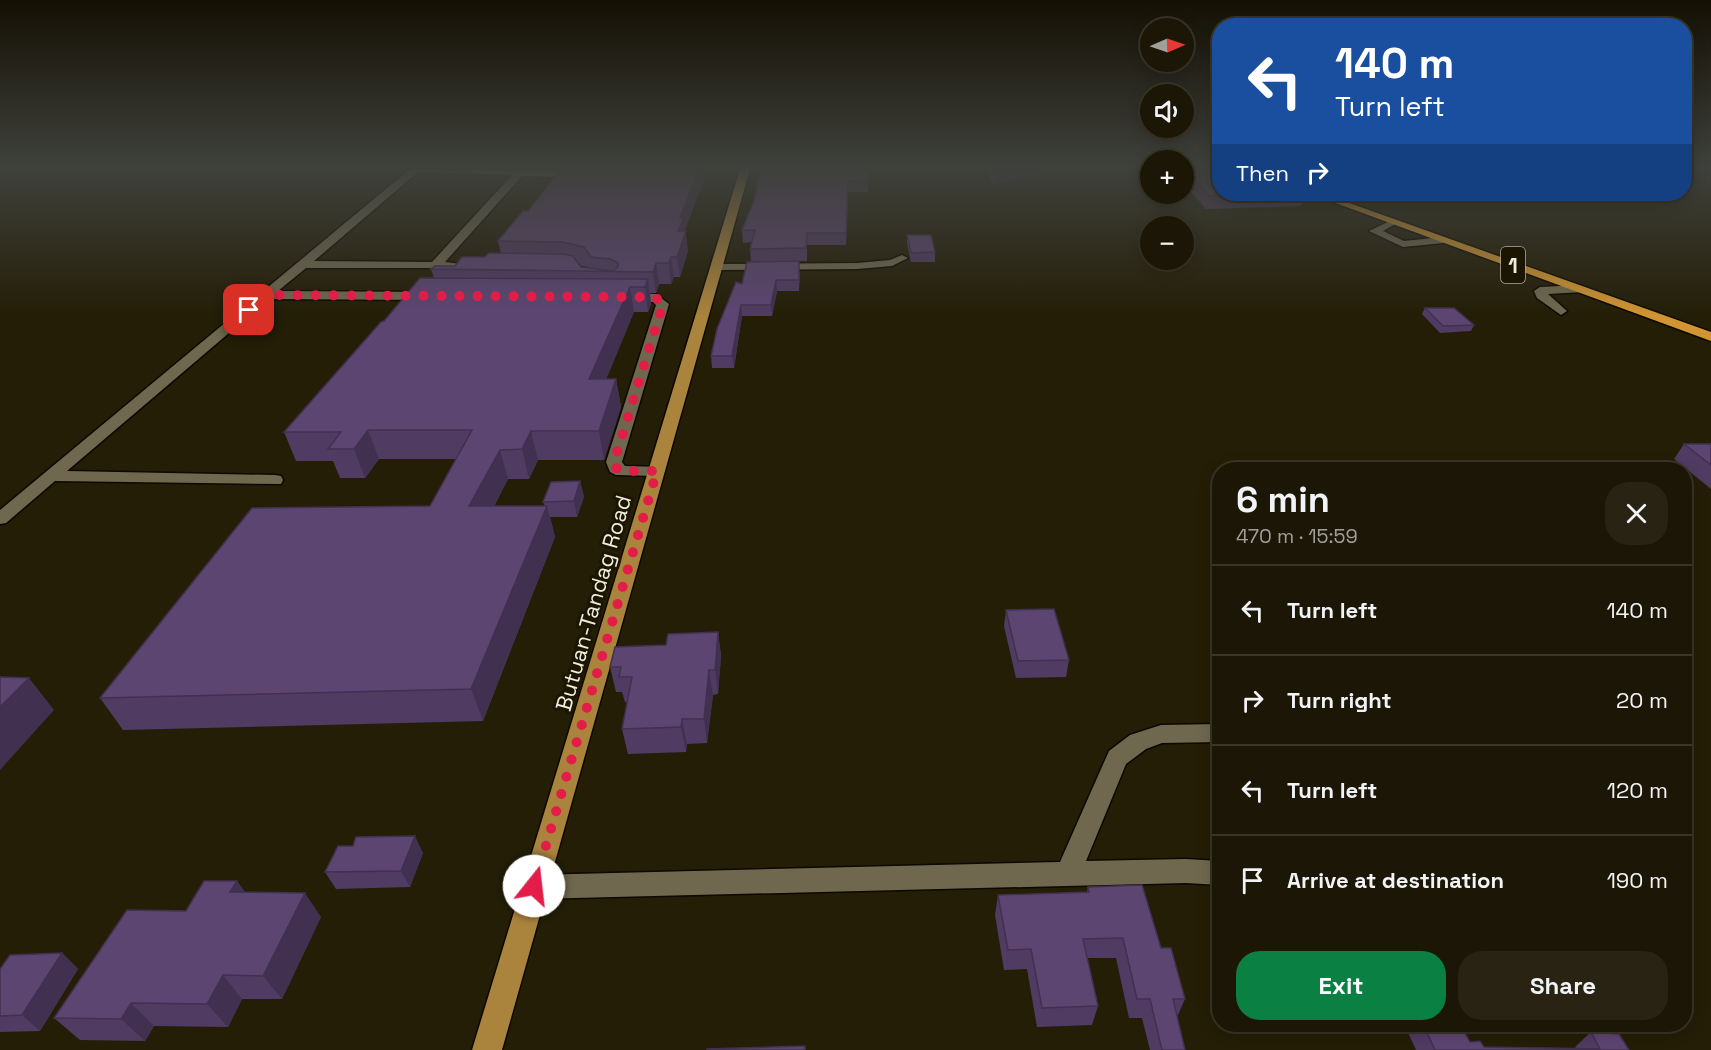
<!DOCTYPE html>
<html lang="en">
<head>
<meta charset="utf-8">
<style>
	body { margin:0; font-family:"Space Grotesk",sans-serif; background:#282313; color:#f1f3f6; height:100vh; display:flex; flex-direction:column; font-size:22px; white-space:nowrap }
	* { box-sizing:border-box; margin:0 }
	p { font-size:20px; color:#a09f9a }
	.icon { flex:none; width:33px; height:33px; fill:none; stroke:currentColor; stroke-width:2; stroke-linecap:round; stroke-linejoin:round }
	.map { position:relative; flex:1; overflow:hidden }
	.drawer { position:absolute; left:1212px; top:462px; width:480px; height:570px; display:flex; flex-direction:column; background:#1b1605; border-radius:24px; box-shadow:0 3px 15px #0003,0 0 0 2px #393527 }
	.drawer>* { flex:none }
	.top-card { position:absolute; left:1212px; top:18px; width:480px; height:183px; border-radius:24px; box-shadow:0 3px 15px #0003,0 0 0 2px #393527; background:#1a4fa0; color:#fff; overflow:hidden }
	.needle { width:39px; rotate:88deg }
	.controls { position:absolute; left:1140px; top:18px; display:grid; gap:12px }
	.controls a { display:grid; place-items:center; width:54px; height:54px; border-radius:50%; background:#1b1605; box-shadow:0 3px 15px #0003,0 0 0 2px #393527; font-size:30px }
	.pin { position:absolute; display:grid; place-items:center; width:51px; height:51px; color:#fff; margin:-26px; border-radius:12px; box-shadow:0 3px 9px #0006 }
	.me { position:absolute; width:66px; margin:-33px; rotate:16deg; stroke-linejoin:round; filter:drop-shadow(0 0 4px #0008) }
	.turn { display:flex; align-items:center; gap:21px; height:126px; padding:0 24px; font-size:27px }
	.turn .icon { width:78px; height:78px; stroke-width:2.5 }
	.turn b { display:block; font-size:42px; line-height:51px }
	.then { display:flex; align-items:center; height:57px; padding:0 24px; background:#0003; gap:12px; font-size:22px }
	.round { display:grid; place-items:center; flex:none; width:63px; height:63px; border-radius:24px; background:#282313 }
	.summary { display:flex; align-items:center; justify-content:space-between; height:102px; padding:0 24px }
	h1 { font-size:36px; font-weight:600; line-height:45px }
	.cta { display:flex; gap:12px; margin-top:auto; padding:12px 24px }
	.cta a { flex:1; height:69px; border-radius:24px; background:#0b8043; color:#fff; font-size:24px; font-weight:600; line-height:69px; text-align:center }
	.cta a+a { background:#282313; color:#f1f3f6 }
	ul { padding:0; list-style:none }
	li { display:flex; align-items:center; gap:18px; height:90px; padding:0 24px; border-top:2px solid #393527 }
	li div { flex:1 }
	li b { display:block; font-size:22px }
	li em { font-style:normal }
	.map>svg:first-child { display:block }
</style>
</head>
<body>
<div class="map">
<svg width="1711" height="1050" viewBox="0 0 1711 1050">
	<rect width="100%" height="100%" fill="#241e07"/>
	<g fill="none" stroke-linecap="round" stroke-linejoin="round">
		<defs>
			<path id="minor" d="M410,169L554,171L559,174L554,177L522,176L445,262L461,264V268H306L278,291L430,292L436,296L430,300L269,299L67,471L275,475L281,476L283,480L281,484L55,481L6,523L0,524V510ZM418,172L512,175L432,262L314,261Z
				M1394,219L1399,222L1383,231L1404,241L1443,237L1448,240L1443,243L1403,247L1369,231Z
				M902,255L908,258L892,266L857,269L716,270L710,267L716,264L857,263L890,260Z
				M1579,285L1585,289L1583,292L1548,294L1567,311L1561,315L1537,298L1534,291L1540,287Z
				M626,293L656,294L669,304L622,462L625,466L663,467L665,471L657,476L616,475L610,472L606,462L656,305L653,302L622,300L620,297Z
				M1220,724V742L1162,743L1146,749L1126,764L1086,861L1186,859L1220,861V885L1186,883L534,899L524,896L521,887L524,878L534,875L1060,862L1109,751L1130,735L1161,725Z"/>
			<path id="major" d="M740,169H750L502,1050H472Z"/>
			<path id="highway" d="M1311,194H1324L1711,332V341Z"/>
		</defs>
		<!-- minor casing -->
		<use href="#minor" stroke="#0d0800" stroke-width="3"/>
		<!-- major casing -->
		<use href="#major" stroke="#0d0800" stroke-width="3"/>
		<!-- highway casing -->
		<use href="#highway" stroke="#0d0800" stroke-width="3"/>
		<!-- minor -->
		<use href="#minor" fill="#6f684f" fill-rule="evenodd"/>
		<!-- major -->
		<use href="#major" fill="#aa833d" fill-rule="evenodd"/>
		<!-- highway -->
		<use href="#highway" fill="#d19531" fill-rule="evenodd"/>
	</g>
	<!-- wall -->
	<path fill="#503b62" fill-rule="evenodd" d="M561,169H704L705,176L685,230L688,251L680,277H674L671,284H659L656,293H650L651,304L648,312H634L606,379H616L621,407L604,460H538L529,479H508L494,506H545L543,502L580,481L584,497L577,517H550L555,537L483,721L123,730L100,698L430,506L456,459H379L365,478H340L333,461H296L284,432L384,321L434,278L431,269L455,266L501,253L498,241L528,211ZM579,265L588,267V268L581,267Z
		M760,169L868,180V192H848L846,245H807V261L751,262L750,249L751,242L743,243L742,230L754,201Z
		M986,169H1063L1039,173V175L993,184Z
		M1184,169H1220V194H1305L1301,206L1206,209L1184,184Z
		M907,235L935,252V262H911L907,244Z
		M800,272L799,291H777L772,316H742L734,368H712L711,356L742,284Z
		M1425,308L1474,325L1471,331L1440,333L1422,314Z
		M1684,444H1711V489L1674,459Z
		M1006,610L1069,660L1066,677L1016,678L1004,626Z
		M718,632L721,656L718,694L713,695L707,743L687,744L686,752L628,754L622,729L627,702H625L622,692H616L610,667L666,645Z
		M423,853L410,887L336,889L325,872Z
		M237,881L245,893L321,917L282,999H242L228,1027L154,1026L145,1041L80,1040L54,1018L186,911Z
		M1088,887L1161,948L1185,999L1177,1017L1185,1050H1150L1142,1018H1129L1116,958H1087L1098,1006L1092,1025L1037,1027L1027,969L1004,970L995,915L998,895L1087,892Z
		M62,953L78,969L40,1031L0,1032V969Z
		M1404,1024H1460L1470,1042L1484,1047L1576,1048L1575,1047L1591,1032L1629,1050H1416Z"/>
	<!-- shaded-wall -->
	<path fill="#413050" d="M699,169H704L705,176L685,230L688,251L680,277L677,257L678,231L680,218Z
		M1005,169H1063L1039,173V175L993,184L994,171Z
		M671,257L674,277L671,284L669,263Z
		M656,263L659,284L656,293L653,272Z
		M648,279L651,304L648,312L645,287Z
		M776,280L777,291L772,316L771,305Z
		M630,287L634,312L595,407L589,379Z
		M741,305L742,316L734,368L732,356Z
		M616,379L621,407L604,460L599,431Z
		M368,430L379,459L365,478L354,449Z
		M531,431L538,460L529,479L522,449Z
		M500,450L508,479L479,537L469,506Z
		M580,481L584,497L577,517L574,501Z
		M547,506L555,537L483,721L471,689Z
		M718,632L721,656L718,694L715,670Z
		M709,670L713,695L707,743L704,719Z
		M29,678L54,710L0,770V707Z
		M682,719L687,744L686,752L681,727Z
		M415,836L423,853L410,887L401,871Z
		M237,881L255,905L230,892Z
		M305,893L321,917L282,999L263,976Z
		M62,953L78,969L40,1031L22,1015Z
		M223,975L242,999L228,1027L207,1004Z
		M131,1003L154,1026L145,1041L121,1019Z"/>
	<!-- building -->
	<path fill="#5d4572" stroke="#413050" stroke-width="1.5" d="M561,169H699L680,218L684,217L678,231H686L677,257H671L669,263H656L653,272L431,269L435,266H455L462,257H485L489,253L563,254L573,256L581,267L612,271L618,267V263L611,259L591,257L584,247L563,242L498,241L523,211H528Z
		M760,169H867L868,180L848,181L846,233H807L806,248L750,249L755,230H742L754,201Z
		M993,169H1005L994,171Z
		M1184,169H1220V194H1286L1209,196Z
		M907,235H931L935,252L911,253Z
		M799,261V280H776L771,305H741L732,356H711L717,329L736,282L742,284L747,262Z
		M420,278L648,279L645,287H630L589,379H616L599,431H531L522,449L500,450L469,506H547L471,689L100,698L252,508L430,506L472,430H368L354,449H328L341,432H284L381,322L384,321Z
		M1425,308H1454L1474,325L1443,326Z
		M1684,444H1711V465Z
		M580,481L574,501L543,502L551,482Z
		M1054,609L1069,660L1018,661L1006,610Z
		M718,632L715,670H709L704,719H682L681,727L622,729L632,677H619L621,667H610L615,647L666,645L668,634Z
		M0,677L29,678L0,707Z
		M415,836L401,871L325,872L338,846H353L356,837Z
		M204,881H237L230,892L305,893L263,976L223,975L207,1004L131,1003L121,1019L54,1018L127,910L186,911Z
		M1142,885L1161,948H1171L1185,999H1173L1185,1050H1162L1150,999H1137L1123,938L1083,939L1098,1006L1042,1008L1031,949L1008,950L998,895L1089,892L1088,887Z
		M62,953L22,1015L0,1016V969L10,955Z
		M1423,1024H1460L1470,1042L1480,1041L1484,1047L1600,1049L1591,1032L1619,1034L1629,1050H1435Z
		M805,1046V1050H707V1049Z"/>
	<!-- sky -->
	<linearGradient id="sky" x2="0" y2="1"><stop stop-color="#141004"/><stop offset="0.53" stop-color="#3f413c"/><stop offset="1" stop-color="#3f413c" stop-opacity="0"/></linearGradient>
	<rect width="1711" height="316" fill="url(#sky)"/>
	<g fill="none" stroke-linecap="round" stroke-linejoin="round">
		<!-- route -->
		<path stroke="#e11d48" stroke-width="10" stroke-dasharray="0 18" d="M249,310L267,295L645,297L656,298L663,304L614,462L616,468L622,471H657L534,886"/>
	</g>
	<g text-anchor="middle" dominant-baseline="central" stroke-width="6" stroke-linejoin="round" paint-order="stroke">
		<!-- shield labels -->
		<rect fill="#1b1501" stroke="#b0ac9c" stroke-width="1.5" x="1501" y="247" width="24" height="36" rx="4.5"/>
		<g font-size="21" font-weight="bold" fill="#f0ecde">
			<text x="1513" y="265">1</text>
		</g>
		<!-- street labels -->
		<g font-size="22" fill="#f0ecde" stroke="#1b1501">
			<text transform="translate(593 603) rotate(-74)">Butuan-Tandag Road</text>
		</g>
	</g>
</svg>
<div class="controls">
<a><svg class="needle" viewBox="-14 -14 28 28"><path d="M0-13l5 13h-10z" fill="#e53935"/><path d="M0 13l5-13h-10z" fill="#a09f9a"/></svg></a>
<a><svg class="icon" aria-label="sound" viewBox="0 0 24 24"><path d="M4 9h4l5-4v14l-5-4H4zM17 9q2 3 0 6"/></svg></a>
<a>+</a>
<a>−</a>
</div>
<div class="pin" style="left:249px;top:310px;background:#d93025"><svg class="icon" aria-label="arrive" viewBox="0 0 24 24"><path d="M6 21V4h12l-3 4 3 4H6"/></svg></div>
<svg class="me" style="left:534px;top:886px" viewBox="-20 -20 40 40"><circle r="19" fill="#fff"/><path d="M0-13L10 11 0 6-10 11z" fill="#e11d48"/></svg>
<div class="top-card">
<div class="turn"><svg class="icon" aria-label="left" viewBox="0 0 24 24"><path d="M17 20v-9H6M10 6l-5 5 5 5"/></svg><div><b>140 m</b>Turn left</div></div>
<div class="then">Then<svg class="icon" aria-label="right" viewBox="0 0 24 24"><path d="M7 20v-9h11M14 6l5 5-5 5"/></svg></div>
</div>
<section class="drawer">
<div class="summary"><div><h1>6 min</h1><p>470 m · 15:59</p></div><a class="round"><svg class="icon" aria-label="close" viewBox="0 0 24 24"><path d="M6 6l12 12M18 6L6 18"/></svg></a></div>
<ul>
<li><svg class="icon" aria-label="left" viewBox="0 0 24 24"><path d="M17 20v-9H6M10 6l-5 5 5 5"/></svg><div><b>Turn left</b></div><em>140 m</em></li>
<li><svg class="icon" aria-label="right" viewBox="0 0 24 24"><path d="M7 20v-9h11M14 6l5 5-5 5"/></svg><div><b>Turn right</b></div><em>20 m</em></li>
<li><svg class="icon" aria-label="left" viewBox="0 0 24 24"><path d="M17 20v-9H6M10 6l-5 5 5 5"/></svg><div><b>Turn left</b></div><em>120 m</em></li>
<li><svg class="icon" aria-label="arrive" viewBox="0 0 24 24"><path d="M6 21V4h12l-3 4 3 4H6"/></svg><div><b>Arrive at destination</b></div><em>190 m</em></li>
</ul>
<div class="cta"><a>Exit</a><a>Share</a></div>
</section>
</div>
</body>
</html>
